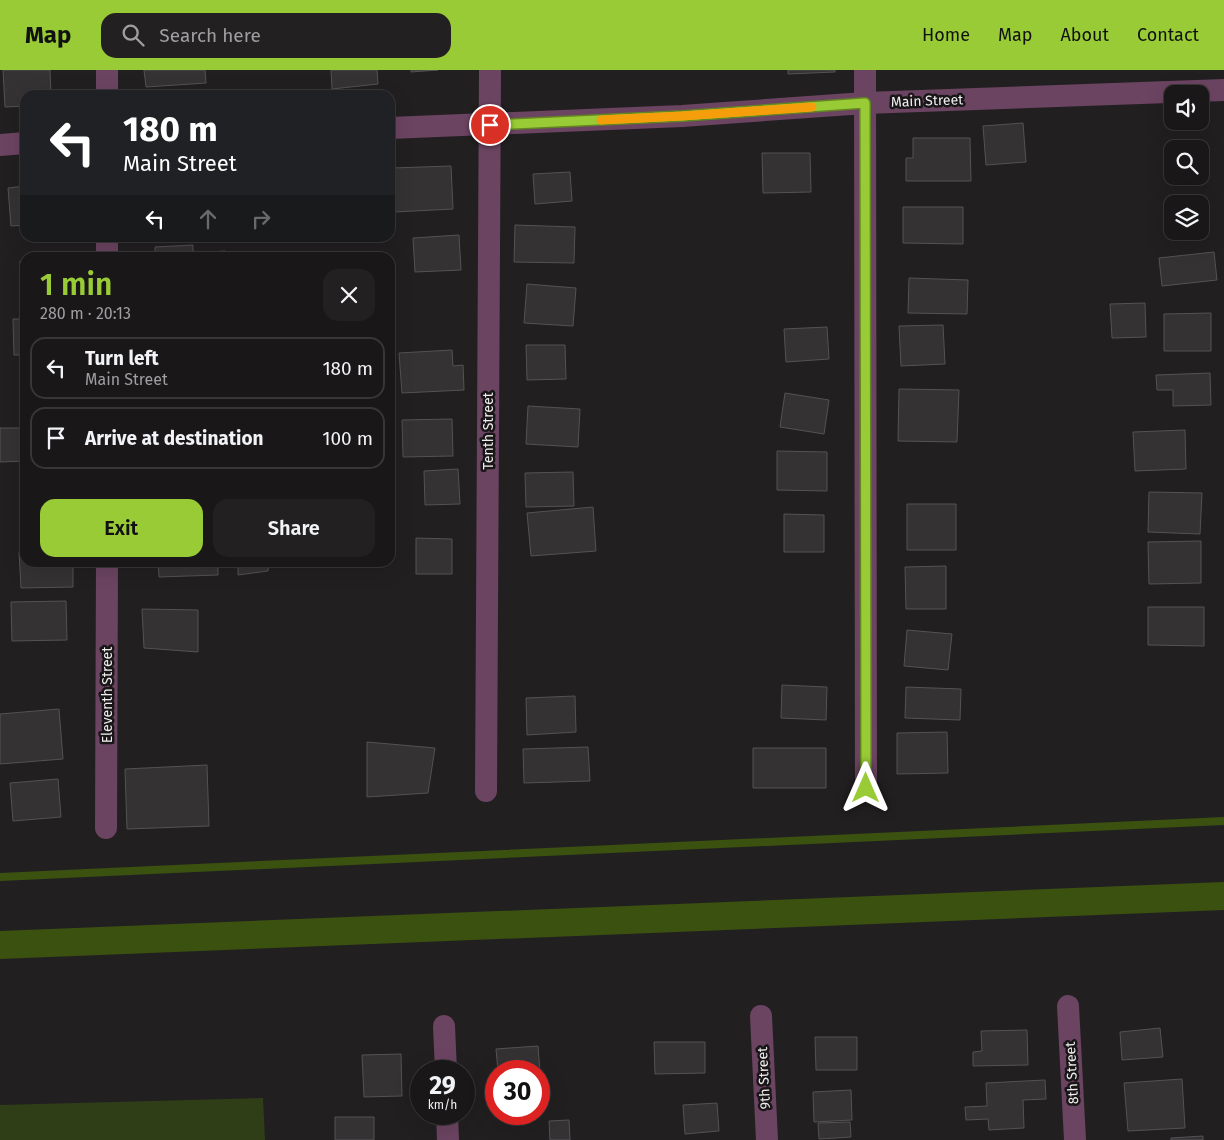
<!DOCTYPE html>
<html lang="en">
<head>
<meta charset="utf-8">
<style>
	body { margin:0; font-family:"Fira Sans",sans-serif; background:#232022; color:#f1f3f6; height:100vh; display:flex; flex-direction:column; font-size:19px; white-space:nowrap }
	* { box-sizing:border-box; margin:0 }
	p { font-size:16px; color:#9f9fa2 }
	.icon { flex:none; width:28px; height:28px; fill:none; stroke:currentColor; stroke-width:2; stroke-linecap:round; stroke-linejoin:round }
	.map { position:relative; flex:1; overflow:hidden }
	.details { position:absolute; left:20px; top:182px; width:375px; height:315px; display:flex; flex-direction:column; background:#1a1719; border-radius:15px; box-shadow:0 5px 20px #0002,0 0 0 1px #383638 }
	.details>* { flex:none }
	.guide { position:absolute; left:20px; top:20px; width:375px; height:152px; border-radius:15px; box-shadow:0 5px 20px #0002,0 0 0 1px #383638; background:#202124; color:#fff; overflow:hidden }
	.controls { position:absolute; left:1164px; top:15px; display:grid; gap:10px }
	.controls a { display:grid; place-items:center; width:45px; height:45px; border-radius:10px; background:#1a1719; box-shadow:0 5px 20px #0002,0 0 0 1px #383638; font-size:25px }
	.speed { position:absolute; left:410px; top:990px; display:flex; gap:10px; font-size:25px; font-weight:700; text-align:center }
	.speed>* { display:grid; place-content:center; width:65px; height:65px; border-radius:50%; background:#1a1719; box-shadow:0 5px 20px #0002,0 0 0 1px #383638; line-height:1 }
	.speed small { font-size:12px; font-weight:400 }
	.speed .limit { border:8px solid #d22; background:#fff; color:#111 }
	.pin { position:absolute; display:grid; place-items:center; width:42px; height:42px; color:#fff; margin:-21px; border:2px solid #fff; border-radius:50%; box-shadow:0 1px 5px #0007 }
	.me { position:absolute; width:55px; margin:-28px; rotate:0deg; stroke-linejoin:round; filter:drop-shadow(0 0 4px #0008) }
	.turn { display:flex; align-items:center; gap:18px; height:105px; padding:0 20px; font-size:22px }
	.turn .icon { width:65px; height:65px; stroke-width:2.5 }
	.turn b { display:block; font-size:35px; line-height:42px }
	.lanes { display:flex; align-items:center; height:48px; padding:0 20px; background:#0003; justify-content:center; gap:25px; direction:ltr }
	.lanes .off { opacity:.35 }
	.round { display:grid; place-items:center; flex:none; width:52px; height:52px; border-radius:15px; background:#232022 }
	.summary { display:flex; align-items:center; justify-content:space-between; height:85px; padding:0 20px }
	h1 { font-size:30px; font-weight:600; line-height:38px; color:#99cb36 }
	.cta { display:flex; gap:10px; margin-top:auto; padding:10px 20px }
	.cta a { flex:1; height:58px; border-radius:15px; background:#99cb36; color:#111; font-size:20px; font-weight:600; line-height:58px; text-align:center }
	.cta a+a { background:#232022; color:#f1f3f6 }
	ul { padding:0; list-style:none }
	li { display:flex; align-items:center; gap:15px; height:62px; margin:0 10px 8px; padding:0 10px; border:2px solid #383638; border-radius:15px }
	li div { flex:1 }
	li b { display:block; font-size:19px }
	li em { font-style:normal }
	header { display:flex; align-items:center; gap:30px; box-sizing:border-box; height:70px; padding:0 25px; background:#99cb36; color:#111 }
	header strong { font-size:24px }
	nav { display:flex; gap:28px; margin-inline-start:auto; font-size:18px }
	.search { width:350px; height:45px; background:#232022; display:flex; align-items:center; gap:12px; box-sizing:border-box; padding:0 18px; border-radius:15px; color:#9f9fa2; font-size:19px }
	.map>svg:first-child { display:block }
</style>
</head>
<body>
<header>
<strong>Map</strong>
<div class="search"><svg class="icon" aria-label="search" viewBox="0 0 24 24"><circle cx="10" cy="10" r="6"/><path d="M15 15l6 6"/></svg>Search here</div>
<nav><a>Home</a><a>Map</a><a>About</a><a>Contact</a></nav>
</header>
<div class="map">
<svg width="1224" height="1070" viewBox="0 0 1224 1070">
	<rect width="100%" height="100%" fill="#221f21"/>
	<!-- green -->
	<path fill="#2f3e17" d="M263,1028L265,1070H0V1035Z"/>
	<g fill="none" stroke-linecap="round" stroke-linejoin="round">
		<!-- stream -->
		<path stroke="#3b5110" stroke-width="8" d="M0,807L1224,751"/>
		<!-- canal -->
		<path stroke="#3b5110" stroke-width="28" d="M0,875L1224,826"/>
	</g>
	<!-- building -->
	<path fill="#353234" stroke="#555254" d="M3,0H50L51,25H25V36L5,37Z
		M144,0H205L206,13L146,17Z
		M331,0H377L378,14L332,19Z
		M411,0H438L411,2Z
		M788,0H835V2L788,4Z
		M1023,53L1026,92L986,95L983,56Z
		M913,68H970L971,111H906V88H913Z
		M762,83H810L811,122L763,123Z
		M451,96L453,139L394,142L392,98Z
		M570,102L572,131L535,134L533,104Z
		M25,116V155L11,156L8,118Z
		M903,137H963V174L903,173Z
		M515,155L575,157L574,193L514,192Z
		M459,165L461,200L415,202L413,168Z
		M193,175V188H138V185H155V177Z
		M225,181L226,188H195L194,183Z
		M1214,182L1217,210L1162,216L1159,188Z
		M25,190V227H21L20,191Z
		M909,208L968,210L967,244L908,243Z
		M527,214L576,218L573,256L524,253Z
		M1145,233L1146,267L1112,268L1110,234Z
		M1211,243V281H1164V244Z
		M13,249H25V285H14Z
		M943,255L945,294L901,296L899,256Z
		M827,257L829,289L786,292L784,259Z
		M526,275H565L566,309L527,310Z
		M452,280L453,296L463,295L464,320L402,323L399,283Z
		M1210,303L1211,335L1173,336V320H1157L1156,305Z
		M899,319L959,320L957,372L898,371Z
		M785,323L829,330L824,364L780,357Z
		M528,336L580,339L578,377L526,374Z
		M452,349L453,386L403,387L402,350Z
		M0,358H25V391L0,392Z
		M1185,360L1186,399L1135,401L1133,362Z
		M777,381L827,382V421L777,420Z
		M458,399L460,434L425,435L424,401Z
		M573,402L574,436L526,437L525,403Z
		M1149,422L1202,423L1200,464L1148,462Z
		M907,434H956V480H907Z
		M593,437L596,481L531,486L527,443Z
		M784,444L824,445V482H784Z
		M416,468L452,469V504H416Z
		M1201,471V513L1149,514L1148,472Z
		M25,481V492H73V517L21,518L19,482Z
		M158,492H218V505L159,507Z
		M238,492H269L268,501L238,505Z
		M946,496V539H906L905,497Z
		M66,531L67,570L12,571L11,532Z
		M1148,537H1204V576L1148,575Z
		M142,539L198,540V582L144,578Z
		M907,560L952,564L948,600L904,596Z
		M782,615L827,617L826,650L781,648Z
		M906,617L961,619L960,650L905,648Z
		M575,626L576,662L527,665L526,628Z
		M59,639L63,689L0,694V644Z
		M947,662L948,703L897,704V663Z
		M367,672L435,678L428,723L367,727Z
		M588,677L590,711L524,713L523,679Z
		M753,678H826V718H753Z
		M207,695L209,756L127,759L125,699Z
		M58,709L61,747L13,751L10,713Z
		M1160,958L1163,987L1122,990L1120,962Z
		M1027,960L1028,995L973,996V982L982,981L981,961Z
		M815,967H857V1000H816Z
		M654,972H705V1003L655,1004Z
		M538,976L542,1029H539V1001H498L496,979Z
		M401,984L402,1026L364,1027L362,985Z
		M1182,1009L1185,1058L1128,1061L1124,1013Z
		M1045,1010L1046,1029L1023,1030L1024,1058L989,1060L988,1049L966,1050L965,1037L987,1036L986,1013Z
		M851,1020L852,1050L814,1052L813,1022Z
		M717,1033L719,1061L685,1064L683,1035Z
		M335,1047H374V1070H335Z
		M569,1050L570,1070H550L549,1051Z
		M850,1052L851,1067L819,1069L818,1053Z
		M1203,1066V1070H1171V1068Z"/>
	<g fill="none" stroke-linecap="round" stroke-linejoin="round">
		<!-- street -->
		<path stroke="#6b4461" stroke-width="22" d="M865,0L866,718
			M107,25V0
			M390,58L682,46L865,33L1224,20
			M0,75L25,73
			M107,188V168
			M486,721L490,0
			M106,758L107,492
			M1068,936L1075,1070
			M761,946L767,1070
			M444,956L446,1001
			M447,1044L448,1070"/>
	</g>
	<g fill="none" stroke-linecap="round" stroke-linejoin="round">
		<defs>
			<path id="route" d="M490,55L682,46L865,33L866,718"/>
		</defs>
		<!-- route casing -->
		<use href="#route" stroke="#638423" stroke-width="12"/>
		<!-- route -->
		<use href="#route" stroke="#99cb36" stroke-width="9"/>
		<!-- slow -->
		<path stroke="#f59e0b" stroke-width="9" d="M601,50L682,46L812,37"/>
	</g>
	<g text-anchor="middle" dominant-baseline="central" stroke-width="5" stroke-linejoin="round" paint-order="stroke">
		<!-- street labels -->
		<g font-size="14" fill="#f0eeef" stroke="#191618">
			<text transform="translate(927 31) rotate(-2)">Main Street</text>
			<text transform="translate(488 361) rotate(-90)">Tenth Street</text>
			<text transform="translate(107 625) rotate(-90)">Eleventh Street</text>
			<text transform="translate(1072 1003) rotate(-93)">8th Street</text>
			<text transform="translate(764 1008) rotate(-93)">9th Street</text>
		</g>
	</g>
</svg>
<div class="controls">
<a><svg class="icon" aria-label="sound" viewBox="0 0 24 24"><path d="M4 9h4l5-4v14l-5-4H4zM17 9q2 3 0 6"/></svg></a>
<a><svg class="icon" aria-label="search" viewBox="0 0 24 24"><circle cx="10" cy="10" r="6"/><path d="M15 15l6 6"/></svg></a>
<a><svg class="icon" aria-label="layers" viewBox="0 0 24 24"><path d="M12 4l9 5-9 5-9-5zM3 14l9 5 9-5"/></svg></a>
</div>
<div class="speed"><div>29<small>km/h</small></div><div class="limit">30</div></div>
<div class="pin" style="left:490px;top:55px;background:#d93025"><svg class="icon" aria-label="arrive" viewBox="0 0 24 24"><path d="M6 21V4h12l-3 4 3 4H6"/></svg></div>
<svg class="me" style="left:866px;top:718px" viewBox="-20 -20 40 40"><path d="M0-17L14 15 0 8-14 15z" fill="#99cb36" stroke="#fff" stroke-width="4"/></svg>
<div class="guide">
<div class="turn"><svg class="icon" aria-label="left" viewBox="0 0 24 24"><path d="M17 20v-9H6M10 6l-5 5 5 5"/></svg><div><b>180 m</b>Main Street</div></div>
<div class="lanes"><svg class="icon" aria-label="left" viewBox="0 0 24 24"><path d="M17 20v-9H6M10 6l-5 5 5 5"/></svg><svg class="icon off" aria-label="ahead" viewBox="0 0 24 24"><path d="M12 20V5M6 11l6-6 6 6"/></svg><svg class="icon off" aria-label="right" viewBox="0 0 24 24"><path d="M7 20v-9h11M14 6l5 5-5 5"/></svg></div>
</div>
<section class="details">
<div class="summary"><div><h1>1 min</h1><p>280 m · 20:13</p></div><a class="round"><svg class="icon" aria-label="close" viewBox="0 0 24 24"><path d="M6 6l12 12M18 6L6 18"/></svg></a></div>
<ul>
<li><svg class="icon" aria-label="left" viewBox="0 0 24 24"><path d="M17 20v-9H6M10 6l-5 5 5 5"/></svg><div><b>Turn left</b><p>Main Street</p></div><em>180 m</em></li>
<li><svg class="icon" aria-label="arrive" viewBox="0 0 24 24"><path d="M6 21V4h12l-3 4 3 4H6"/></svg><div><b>Arrive at destination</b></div><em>100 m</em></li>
</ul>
<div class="cta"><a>Exit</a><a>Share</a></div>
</section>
</div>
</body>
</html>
